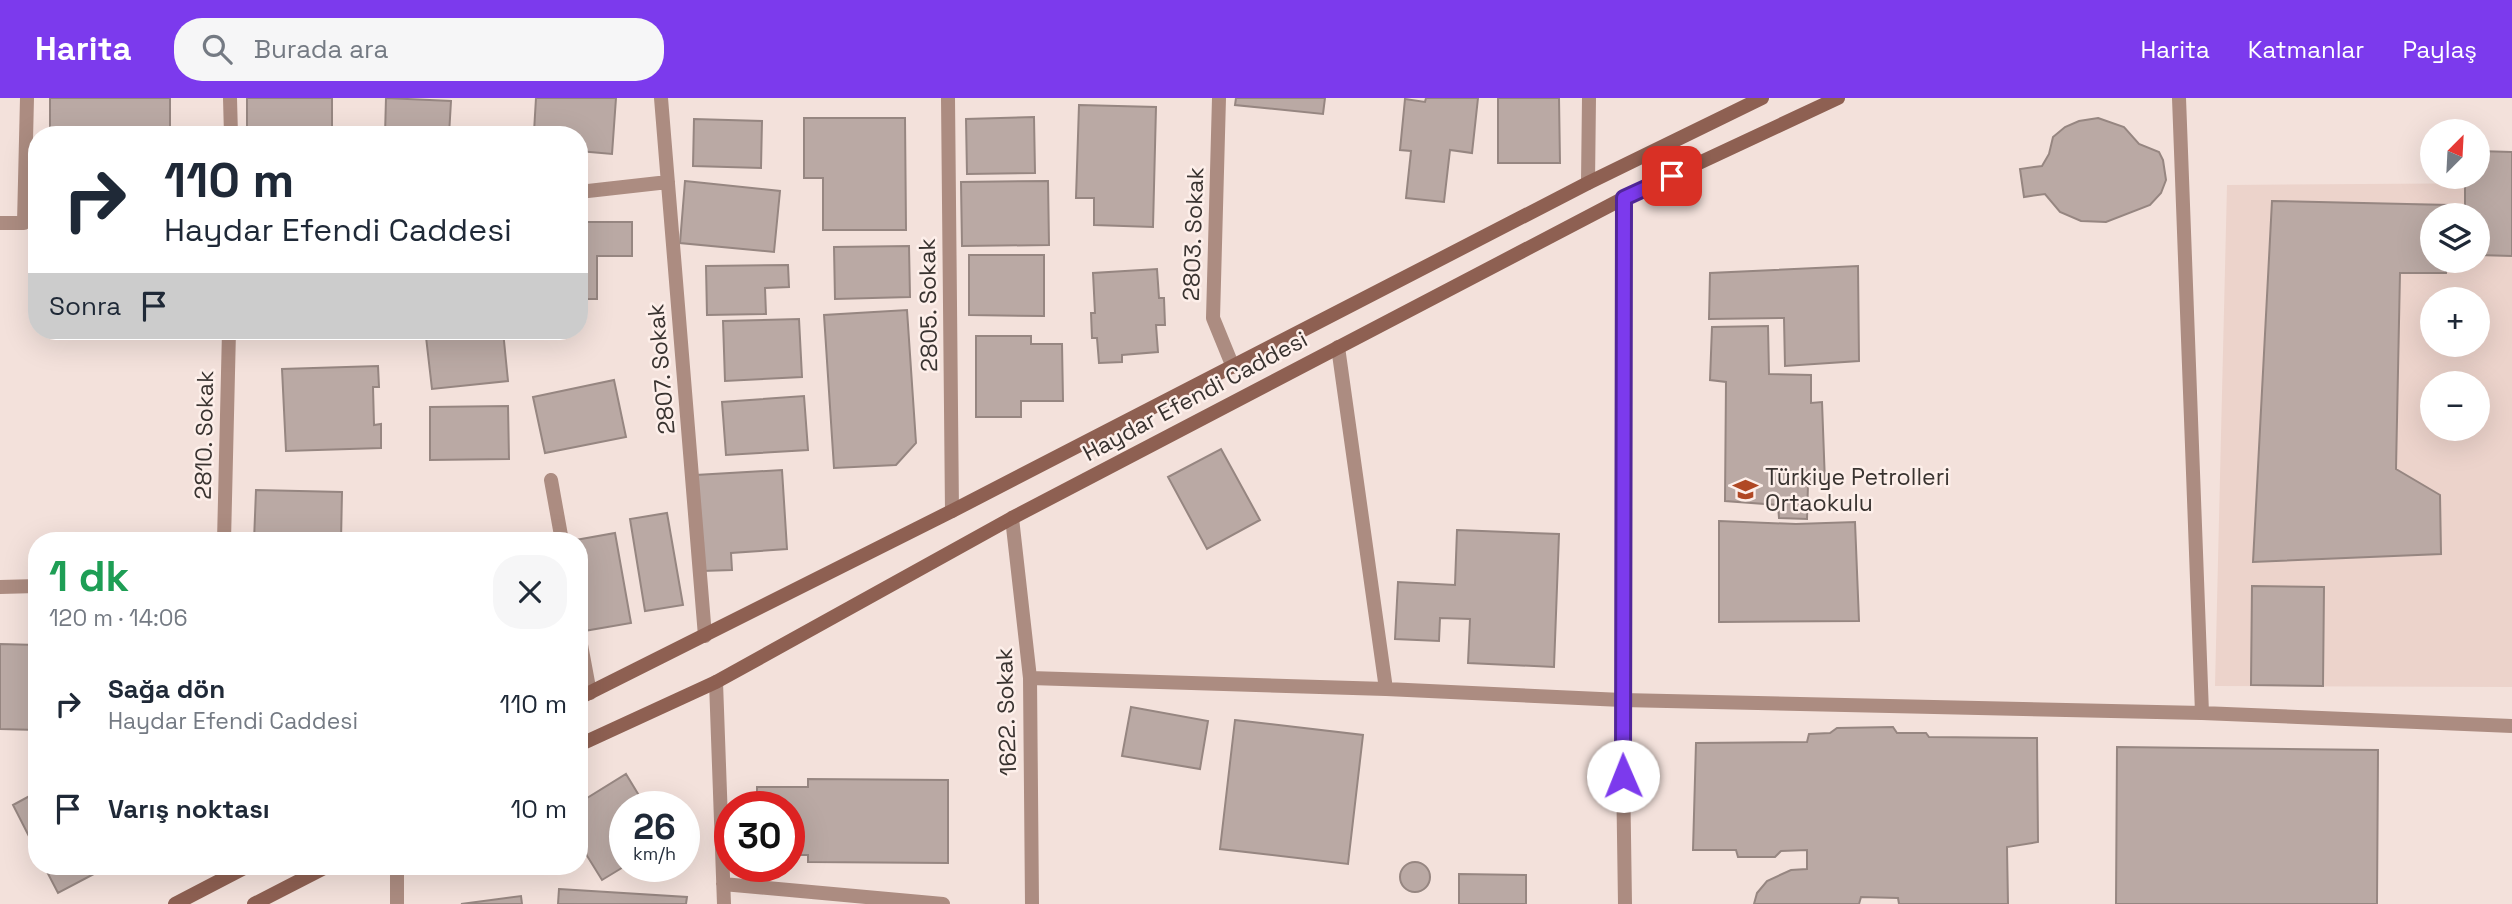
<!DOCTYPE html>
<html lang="tr">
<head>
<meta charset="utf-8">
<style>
	body { margin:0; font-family:"Space Grotesk",sans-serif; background:#f6f6f7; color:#1f2937; height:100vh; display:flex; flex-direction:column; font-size:26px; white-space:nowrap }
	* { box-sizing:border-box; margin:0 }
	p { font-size:23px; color:#747a83 }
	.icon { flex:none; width:38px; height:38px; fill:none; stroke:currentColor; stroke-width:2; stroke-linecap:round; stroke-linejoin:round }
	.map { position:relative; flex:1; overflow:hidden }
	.drawer { position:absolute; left:28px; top:434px; width:560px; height:343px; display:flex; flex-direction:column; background:#fff; border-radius:28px; box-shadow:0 7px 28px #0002 }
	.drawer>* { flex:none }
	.top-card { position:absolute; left:28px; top:28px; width:560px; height:214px; border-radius:28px; box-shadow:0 7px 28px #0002; background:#fff; color:#1f2937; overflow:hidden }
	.needle { width:46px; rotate:24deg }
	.fabs { position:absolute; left:2420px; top:21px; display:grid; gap:14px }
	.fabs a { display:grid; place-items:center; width:70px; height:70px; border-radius:50%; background:#fff; box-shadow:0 7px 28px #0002; font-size:35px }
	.speed { position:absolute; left:609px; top:693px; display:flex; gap:14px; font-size:35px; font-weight:700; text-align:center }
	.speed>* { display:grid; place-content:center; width:91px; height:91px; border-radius:50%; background:#fff; box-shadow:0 7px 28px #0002; line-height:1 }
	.speed small { font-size:18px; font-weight:400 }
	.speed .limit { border:10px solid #d22; background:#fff; color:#111 }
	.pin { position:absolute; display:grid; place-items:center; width:60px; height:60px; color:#fff; margin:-30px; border-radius:14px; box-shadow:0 4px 10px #0006 }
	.me { position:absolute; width:77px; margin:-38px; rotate:359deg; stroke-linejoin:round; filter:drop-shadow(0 0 5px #0008) }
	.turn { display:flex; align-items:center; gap:24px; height:147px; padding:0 21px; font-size:32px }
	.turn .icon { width:91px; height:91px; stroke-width:2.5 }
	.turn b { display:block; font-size:49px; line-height:60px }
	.then { display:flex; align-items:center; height:66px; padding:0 21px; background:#0003; gap:14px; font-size:26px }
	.round { display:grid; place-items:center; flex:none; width:74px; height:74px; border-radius:28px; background:#f6f6f7 }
	.overview { display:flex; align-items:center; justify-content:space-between; height:119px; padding:0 21px }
	h1 { font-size:42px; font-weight:600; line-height:52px; color:#1e9e55 }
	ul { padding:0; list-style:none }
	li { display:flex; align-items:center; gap:21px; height:105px; padding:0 21px }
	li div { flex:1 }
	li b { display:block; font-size:26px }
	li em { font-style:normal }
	header { display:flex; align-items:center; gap:42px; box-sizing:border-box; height:98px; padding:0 35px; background:#7c3aed; color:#fff }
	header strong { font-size:33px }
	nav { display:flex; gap:38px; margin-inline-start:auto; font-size:24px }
	.search { width:490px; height:63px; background:#f6f6f7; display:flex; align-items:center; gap:18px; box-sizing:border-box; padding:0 24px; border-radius:28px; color:#747a83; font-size:26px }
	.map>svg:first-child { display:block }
</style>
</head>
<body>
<header>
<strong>Harita</strong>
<div class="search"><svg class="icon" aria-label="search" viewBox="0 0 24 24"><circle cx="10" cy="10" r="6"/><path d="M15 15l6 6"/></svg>Burada ara</div>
<nav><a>Harita</a><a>Katmanlar</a><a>Paylaş</a></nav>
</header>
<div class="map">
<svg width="2512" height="806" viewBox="0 0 2512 806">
	<rect width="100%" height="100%" fill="#f3e1db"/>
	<!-- built -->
	<path fill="#ecd3cb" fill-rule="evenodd" d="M2512,85V589L2215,588L2227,87ZM2432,117H2478V163H2432ZM2432,201H2478V247H2432ZM2432,285H2478V331H2432Z"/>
	<!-- building -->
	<path fill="#baa9a4" stroke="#968681" stroke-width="2" d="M50,0H170V37H50Z
		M247,0H332V37H247Z
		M386,0L451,3L449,37H385Z
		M536,0H616L612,56L579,53V37L534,34Z
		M1236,0H1325L1323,16L1235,7Z
		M1426,0H1478L1472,55L1450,52L1444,104L1406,100L1411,53L1400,52L1405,1L1425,4Z
		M1498,0H1559L1560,65H1498Z
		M1079,7L1156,9L1153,129L1094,127V100H1076Z
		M1034,19L1035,75L967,76L966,21Z
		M804,20H905L906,132H823V80H804Z
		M2098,20L2124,29L2139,46L2159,54L2163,62L2166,82L2161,95L2150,107L2106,124L2081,123L2060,114L2045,96L2024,99L2020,71L2042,68L2049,56L2053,39L2065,29L2079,23Z
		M694,21L762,23L761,70L693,68Z
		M2478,53L2512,54V158L2478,157V117H2465V79H2478Z
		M685,83L780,93L774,154L680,145Z
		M1048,83L1049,147L962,148L961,84Z
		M2272,103L2450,107L2449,117H2432V163H2447L2446,175H2400L2396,371L2440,397L2441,456L2253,464Z
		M579,124H632V158H597V201H579Z
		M909,148L910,199L835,201L834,149Z
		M969,157H1044V218L969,217Z
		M788,167L789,189L765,190L766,216L707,217L706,168Z
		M1858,168L1859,263L1785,268L1784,220L1709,221L1710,175Z
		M1157,171L1159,200H1164L1165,227H1156L1158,254L1122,257V264L1099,265L1097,240H1092L1091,215H1095L1093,175Z
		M907,212L916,345L896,367L834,370L824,217Z
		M799,221L802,279L725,283L723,223Z
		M1768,228L1769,276L1811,277V305L1822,304L1825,385L1808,386L1807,421L1779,420L1778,407L1725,403L1726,284L1710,282L1712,229Z
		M489,233H503L508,283L432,291L426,239Z
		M976,238H1031V246H1062L1063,303H1021V319H976Z
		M378,268L379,289H373L374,327L381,326V350L286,353L282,271Z
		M614,282L626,339L545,355L533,299Z
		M804,298L808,352L726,357L722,304Z
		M508,308L509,361L430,362V309Z
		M1221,351L1260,422L1207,451L1168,379Z
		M782,372L787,451L731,455L732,472L702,473L696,377Z
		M256,392L342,394L341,443H254Z
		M667,415L683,507L645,513L630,421Z
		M1719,423L1796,426L1855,424L1859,523L1719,524Z
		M1457,432L1559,436L1554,569L1468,565L1470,521L1440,520L1439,543L1395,541L1398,484L1455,487Z
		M615,435L631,525L584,533L579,507V443H570Z
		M2252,488L2324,489L2323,588L2251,587Z
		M0,546L37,547V632L0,631Z
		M1131,609L1208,623L1200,671L1122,658Z
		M1235,622L1363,637L1348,766L1220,751Z
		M1893,629L1897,635H1926L1929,639L2037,640L2038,744L2007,749L2008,806H1899L1898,800L1861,799L1859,806H1754L1757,795L1767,783L1791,772L1807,771V752L1781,753L1775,759H1738L1736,752H1693L1696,645L1807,644L1809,636L1830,635L1837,630Z
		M2117,649L2378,652L2377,806H2116Z
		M626,676L646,709H625V768L602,782L581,748L579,749V705Z
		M808,681L948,682V765L808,764V757H789V709H757V689H808Z
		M37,694V754L13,707Z
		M1400 779a15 15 0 1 1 30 0a15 15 0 1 1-30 0Z
		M44,768H109L58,795Z
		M1459,776L1526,777V806H1459Z
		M559,791L687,799L686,806H558Z
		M521,798L522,806H461Z"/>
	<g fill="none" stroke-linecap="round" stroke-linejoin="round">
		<!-- minor -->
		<path stroke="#ac8c81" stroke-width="14" d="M230,0L231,37
			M661,0L705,538
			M948,0L952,413
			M1219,0L1213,220L1233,269
			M2179,0L2202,615
			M1588,85L1589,0
			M579,94L668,84
			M1624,100L1622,602L1625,806
			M0,125H24L27,0
			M1338,249L1386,591
			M551,382L562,443
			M1012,420L1030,580L1032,806
			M224,443L229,233
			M0,489L37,488
			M579,536L590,595
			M1030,580L1386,591L1622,602L2202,615L2512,628
			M716,584L724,806
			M397,768V806
			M723,786L943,806"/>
		<!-- secondary -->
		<path stroke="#8e6052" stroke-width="14" d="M579,600L952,413L1588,85L1762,0
			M579,647L716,584L1012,420L1624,100L1838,0
			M175,806L248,768
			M254,806L328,768"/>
	</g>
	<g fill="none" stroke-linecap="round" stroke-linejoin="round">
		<defs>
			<path id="route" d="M1623,678L1624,100L1672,78"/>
		</defs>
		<!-- route casing -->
		<use href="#route" stroke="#51269a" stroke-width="18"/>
		<!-- route -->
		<use href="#route" stroke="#7c3aed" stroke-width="12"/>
	</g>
	<!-- icons -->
	<defs>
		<symbol id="school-bare" viewBox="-9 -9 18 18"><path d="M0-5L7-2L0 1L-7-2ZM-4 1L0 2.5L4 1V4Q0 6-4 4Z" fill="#b04824" stroke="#fdefea" stroke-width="2.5" paint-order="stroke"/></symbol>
	</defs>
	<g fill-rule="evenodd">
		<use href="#school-bare" x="1728" y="374" width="35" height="35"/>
	</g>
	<g text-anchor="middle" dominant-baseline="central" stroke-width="5" stroke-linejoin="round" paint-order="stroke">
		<!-- street labels -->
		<g font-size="23" fill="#393330" stroke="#fdefea">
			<text transform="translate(1193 136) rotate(-88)">2803. Sokak</text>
			<text transform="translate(928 207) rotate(-91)">2805. Sokak</text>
			<text transform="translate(661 271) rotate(-95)">2807. Sokak</text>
			<text transform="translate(1195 298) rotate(-28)">Haydar Efendi Caddesi</text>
			<text transform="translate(204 337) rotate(-89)">2810. Sokak</text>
			<text transform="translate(1006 614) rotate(-92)">1622. Sokak</text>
		</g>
		<!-- poi labels -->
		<g font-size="23" fill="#393330" stroke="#fdefea" text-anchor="start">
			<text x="1765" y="379">Türkiye Petrolleri<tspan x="1765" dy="26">Ortaokulu</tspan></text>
		</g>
	</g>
</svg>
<div class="fabs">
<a><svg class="needle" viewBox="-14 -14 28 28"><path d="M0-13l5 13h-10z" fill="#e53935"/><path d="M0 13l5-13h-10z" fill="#747a83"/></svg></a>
<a><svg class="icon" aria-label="layers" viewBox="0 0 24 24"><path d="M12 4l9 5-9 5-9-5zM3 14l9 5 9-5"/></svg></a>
<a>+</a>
<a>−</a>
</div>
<div class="speed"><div>26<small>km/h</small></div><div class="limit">30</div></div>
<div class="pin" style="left:1672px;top:78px;background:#d93025"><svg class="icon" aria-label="arrive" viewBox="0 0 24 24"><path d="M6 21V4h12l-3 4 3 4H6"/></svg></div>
<svg class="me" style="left:1623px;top:678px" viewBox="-20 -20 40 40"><circle r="19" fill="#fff"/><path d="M0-13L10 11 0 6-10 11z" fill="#7c3aed"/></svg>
<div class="top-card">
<div class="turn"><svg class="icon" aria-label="right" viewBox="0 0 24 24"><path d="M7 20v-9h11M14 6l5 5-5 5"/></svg><div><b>110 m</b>Haydar Efendi Caddesi</div></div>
<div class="then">Sonra<svg class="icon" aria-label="arrive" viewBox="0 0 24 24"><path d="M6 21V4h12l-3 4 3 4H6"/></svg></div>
</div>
<section class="drawer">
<div class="overview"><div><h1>1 dk</h1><p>120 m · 14:06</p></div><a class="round"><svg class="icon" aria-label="close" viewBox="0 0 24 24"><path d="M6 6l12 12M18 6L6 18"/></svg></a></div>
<ul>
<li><svg class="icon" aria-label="right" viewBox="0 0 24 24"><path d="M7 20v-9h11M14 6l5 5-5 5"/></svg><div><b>Sağa dön</b><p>Haydar Efendi Caddesi</p></div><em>110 m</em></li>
<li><svg class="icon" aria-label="arrive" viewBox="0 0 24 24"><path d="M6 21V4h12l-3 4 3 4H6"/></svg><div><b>Varış noktası</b></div><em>10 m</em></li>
</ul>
</section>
</div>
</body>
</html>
